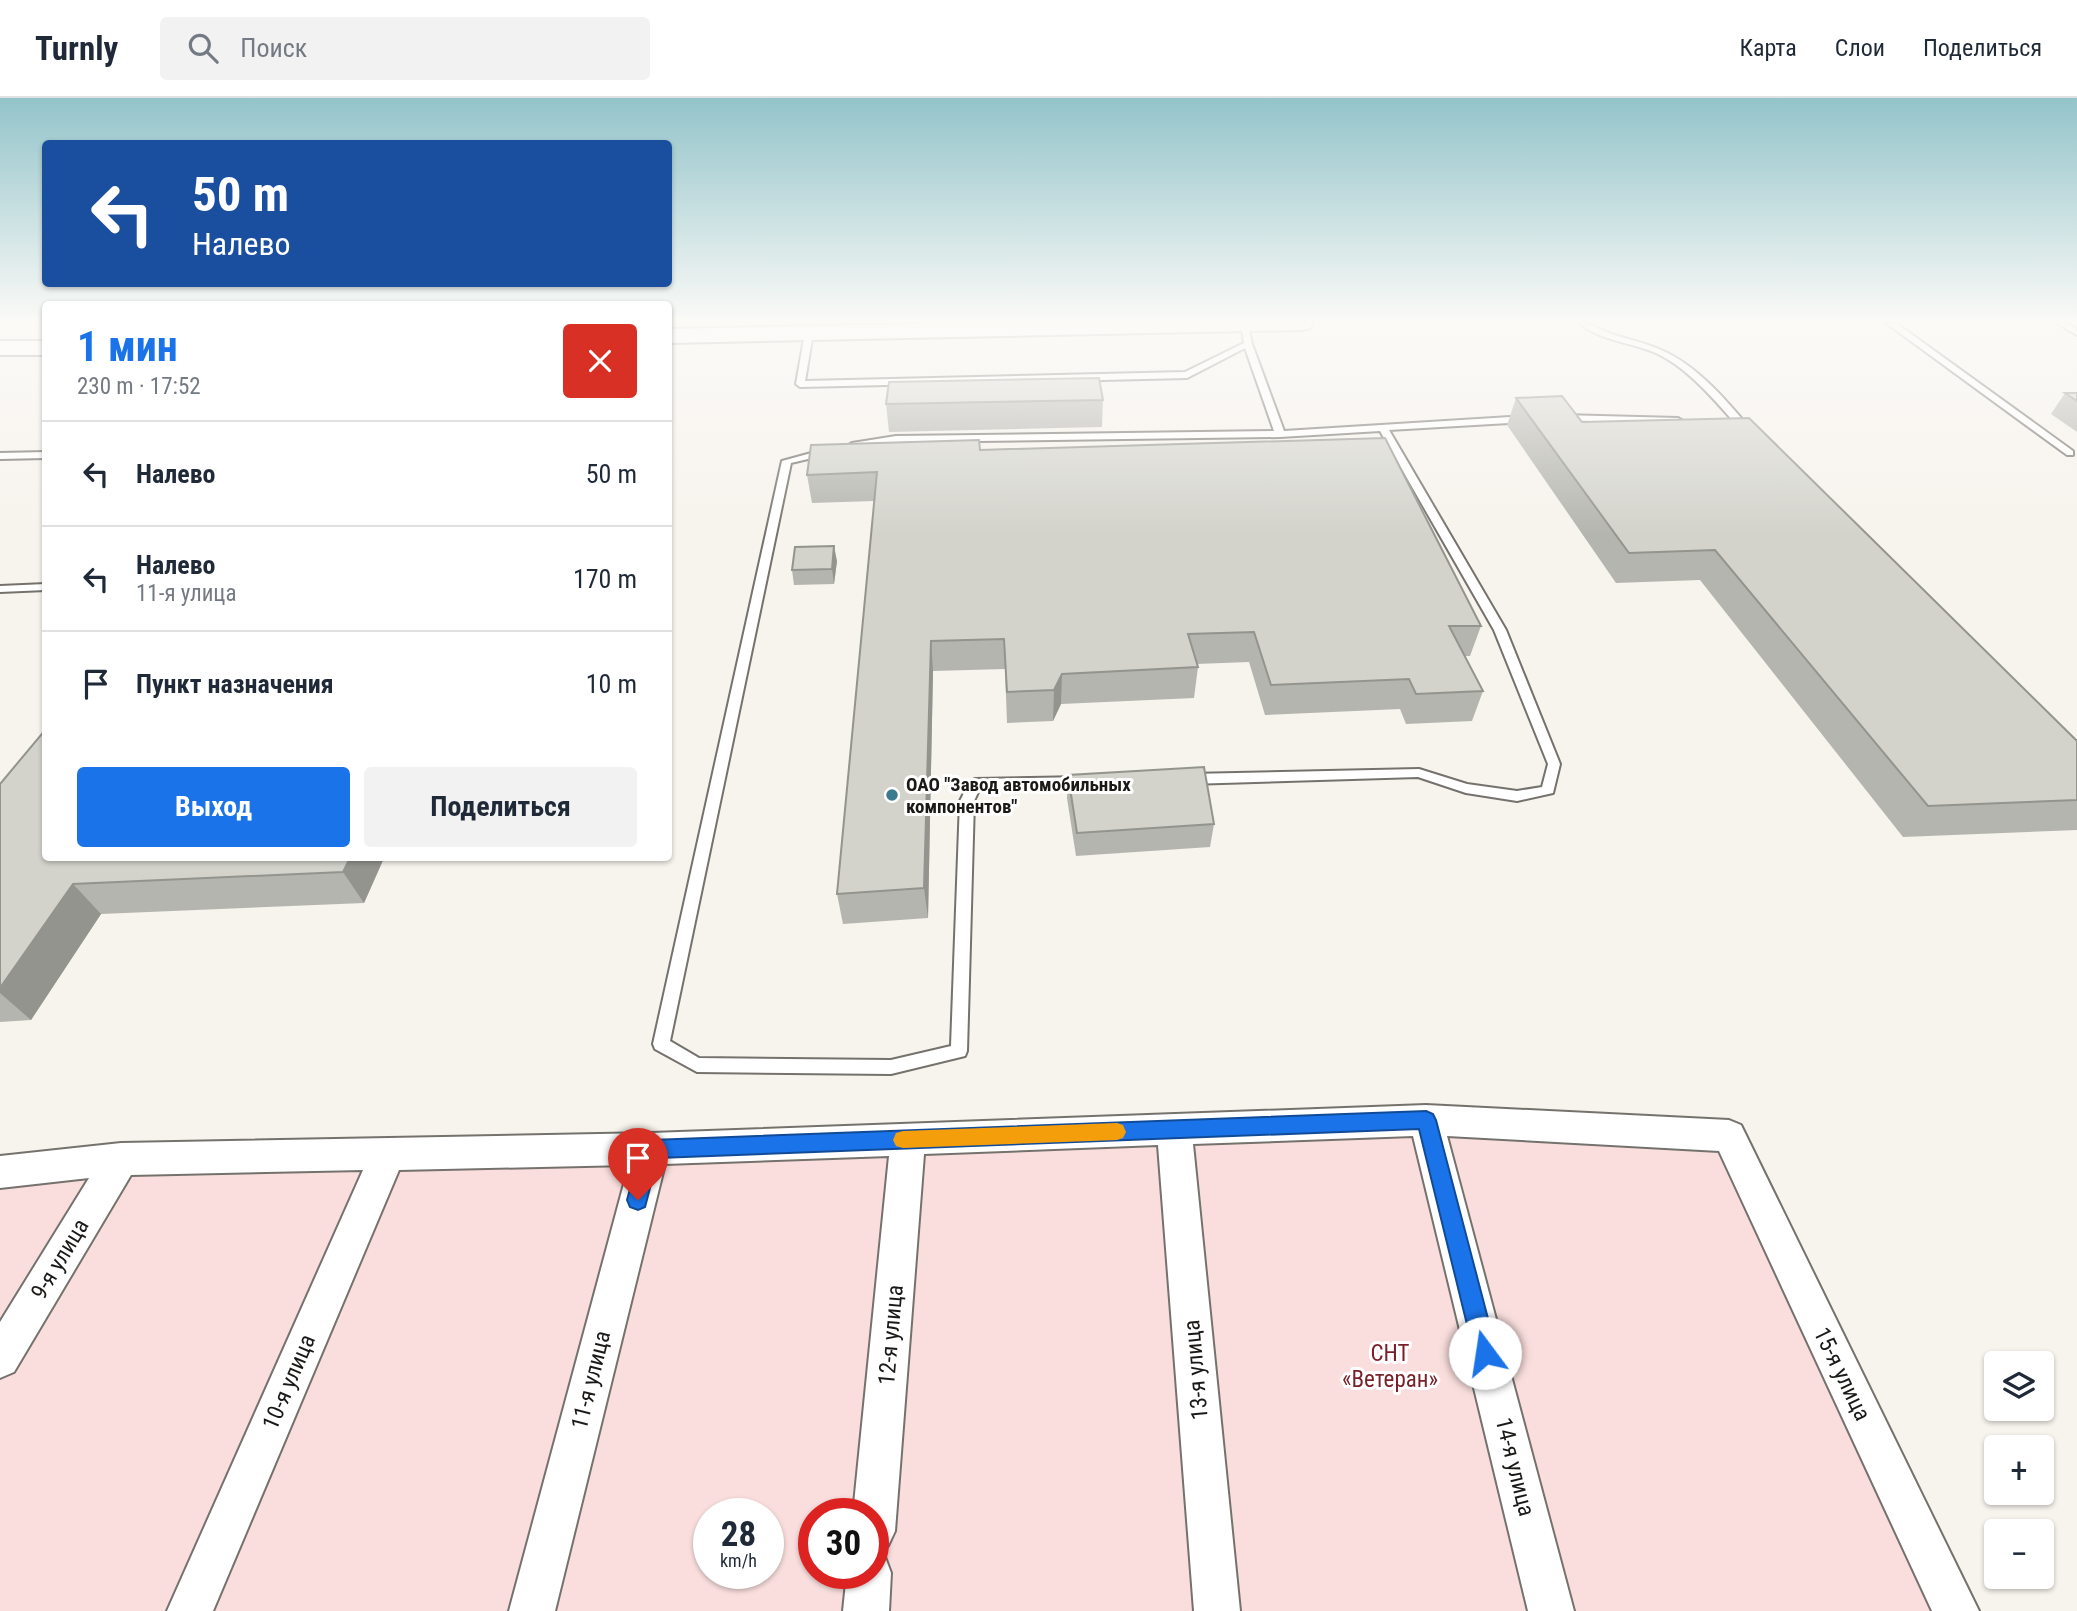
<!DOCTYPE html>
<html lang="ru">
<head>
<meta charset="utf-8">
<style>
	body { margin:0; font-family:"Roboto Condensed",sans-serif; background:#f2f2f3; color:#1f2937; height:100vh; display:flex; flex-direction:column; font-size:26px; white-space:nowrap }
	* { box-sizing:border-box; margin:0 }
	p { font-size:23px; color:#747a83 }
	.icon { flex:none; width:38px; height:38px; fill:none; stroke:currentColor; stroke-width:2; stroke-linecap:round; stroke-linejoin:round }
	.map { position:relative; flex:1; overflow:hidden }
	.panel { position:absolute; left:42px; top:203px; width:630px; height:560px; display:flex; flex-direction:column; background:#fff; border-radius:7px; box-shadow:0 2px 5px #0004 }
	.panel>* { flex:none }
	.hud { position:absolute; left:42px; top:42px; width:630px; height:147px; border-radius:7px; box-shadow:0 2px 5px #0004; background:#1a4fa0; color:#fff; overflow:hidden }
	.tools { position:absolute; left:1984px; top:1253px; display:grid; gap:14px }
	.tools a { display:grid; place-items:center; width:70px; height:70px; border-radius:7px; background:#fff; box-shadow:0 2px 5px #0004; font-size:35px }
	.speed { position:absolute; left:693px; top:1400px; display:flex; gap:14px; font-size:35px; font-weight:700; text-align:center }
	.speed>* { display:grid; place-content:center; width:91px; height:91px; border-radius:50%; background:#fff; box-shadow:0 2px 5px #0004; line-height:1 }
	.speed small { font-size:18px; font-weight:400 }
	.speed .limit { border:10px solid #d22; background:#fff; color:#111 }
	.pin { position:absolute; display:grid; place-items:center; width:60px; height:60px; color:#fff; margin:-72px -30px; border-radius:50% 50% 50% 0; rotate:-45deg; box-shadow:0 0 7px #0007 }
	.pin .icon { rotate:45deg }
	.me { position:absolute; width:77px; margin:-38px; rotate:346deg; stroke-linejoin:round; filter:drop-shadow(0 0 5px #0008) }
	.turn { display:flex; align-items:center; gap:24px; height:147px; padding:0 35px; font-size:32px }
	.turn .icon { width:91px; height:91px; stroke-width:2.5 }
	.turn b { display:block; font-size:49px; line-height:60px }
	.round { display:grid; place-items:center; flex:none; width:74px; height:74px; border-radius:7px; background:#f2f2f3 }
	.overview { display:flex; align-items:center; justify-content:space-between; height:119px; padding:0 35px }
	h1 { font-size:42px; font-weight:700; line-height:52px; color:#1a73e8 }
	.cta { display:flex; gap:14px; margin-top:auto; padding:14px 35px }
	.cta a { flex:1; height:80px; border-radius:7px; background:#1a73e8; color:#fff; font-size:28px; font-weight:700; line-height:80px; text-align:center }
	.cta a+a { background:#f2f2f3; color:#1f2937 }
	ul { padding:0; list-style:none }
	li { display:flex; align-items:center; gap:21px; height:105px; padding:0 35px; border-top:2px solid #e0e1e3 }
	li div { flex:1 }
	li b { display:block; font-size:26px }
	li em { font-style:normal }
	header { display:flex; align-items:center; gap:42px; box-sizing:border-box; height:98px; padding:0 35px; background:#fff; border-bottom:2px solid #e0e1e3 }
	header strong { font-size:33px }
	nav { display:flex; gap:38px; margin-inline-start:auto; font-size:24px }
	.search { width:490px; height:63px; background:#f2f2f3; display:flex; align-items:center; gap:18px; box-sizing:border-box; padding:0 24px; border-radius:7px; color:#747a83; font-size:26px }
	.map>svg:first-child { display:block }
</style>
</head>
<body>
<header>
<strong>Turnly</strong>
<div class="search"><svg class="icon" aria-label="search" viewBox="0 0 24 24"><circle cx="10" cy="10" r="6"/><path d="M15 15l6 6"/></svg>Поиск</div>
<nav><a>Карта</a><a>Слои</a><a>Поделиться</a></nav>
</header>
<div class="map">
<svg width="2077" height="1513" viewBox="0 0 2077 1513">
	<rect width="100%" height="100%" fill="#f7f3ed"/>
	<!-- green -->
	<path fill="#f9dedd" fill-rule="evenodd" d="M1426,1022L1729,1038L1956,1513H0V1074ZM709,1416H768V1475H709ZM814,1416H873V1475H814Z"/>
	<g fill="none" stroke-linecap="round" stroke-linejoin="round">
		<defs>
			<path id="lane" d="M1241,225L1248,227L1252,246L1284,333L1528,318L1532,321L1528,324L1389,332L1506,532L1560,666L1553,695L1517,703L1466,695L1418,679L1189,686L1182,681L1189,676L1419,671L1467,686L1517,693L1542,689L1548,666L1494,532L1380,333L1280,339L896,344L852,351L847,348L852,345L896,338L1274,333L1245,250L1187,280L800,289L796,286L805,235L809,233L813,235L805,283L1185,274L1244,245Z
				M1579,225C1592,225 1602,233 1614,237C1630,242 1646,245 1661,252C1697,267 1728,304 1753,334L1745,336C1718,307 1692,272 1656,255C1630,244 1601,243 1579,225Z
				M1886,225H1896L2073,353V357H2067Z
				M2057,225H2067L2077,232V237Z
				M1562,317L1678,320L1683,323L1678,326L1559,322V318Z
				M826,351L831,354L829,356L791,365L670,943L699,960L891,962L951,948L960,703L970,683L975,681L1084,679L1091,684L1084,689L980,690L974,703L967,953L965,958L891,976L697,974L655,951L653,946L782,363Z
				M46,354V360L0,361V355Z
				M46,486V492L0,494V488Z"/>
			<path id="street" d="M1426,1007L1729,1022L1741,1027L1979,1513H1932L1719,1053L1447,1038L1574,1513H1528L1413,1038L1193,1046L1240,1513H1194L1158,1047L924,1056L895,1433L888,1448L873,1455L885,1459L891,1475L889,1513H843L847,1475H873V1416H853L889,1058L665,1066L555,1513H509L629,1067L399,1072L213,1513H167L363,1072L131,1077L14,1274L0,1280V1224L89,1080L0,1090V1058L121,1045L651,1035Z"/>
			<path id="secondary" d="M960,225H1313L1310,230L1302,232L668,245V231Z
				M0,243H46V257H0Z"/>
		</defs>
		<!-- lane casing -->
		<use href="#lane" stroke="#75726d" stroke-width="4"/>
		<!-- street casing -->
		<use href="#street" stroke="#75726d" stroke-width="4"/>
		<!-- secondary casing -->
		<use href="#secondary" stroke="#75726d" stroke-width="4"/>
		<!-- lane -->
		<use href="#lane" fill="#fff" fill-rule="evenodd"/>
		<!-- street -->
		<use href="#street" fill="#fff" fill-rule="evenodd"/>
		<!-- secondary -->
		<use href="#secondary" fill="#fff" fill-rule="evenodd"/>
	</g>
	<!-- wall -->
	<path fill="#b5b5af" d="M2065,295H2077V334L2051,316Z
		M1516,300L1582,324L2077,643V732L1903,739L1700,482L1616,485L1507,327Z
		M1103,302L1102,329L889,334L886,306Z
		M980,352L1481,528L1470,558H1464L1483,593L1472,623L1406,626L1400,611L1265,617L1249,564L1196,566L1198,569L1194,600L1061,606L1053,623L1007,625L1005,571L933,573L928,820L843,826L837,796L874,403L812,405L807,377Z
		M837,463L834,486L794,487L792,472Z
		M1068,677L1214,726L1210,749L1076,758L1067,700Z
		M0,686L384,760L364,805L101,816L31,922L0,924Z"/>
	<!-- shaded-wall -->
	<path fill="#94948f" d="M834,448L837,463L834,486L832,471Z
		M931,543L933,573L928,820L924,790Z
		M1062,576L1061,606L1053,623L1054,592Z
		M350,760H384L364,805L343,774Z
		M73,786L101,816L31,922L0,895V890Z"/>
	<!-- building -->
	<path fill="#d3d3cc" stroke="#94948f" stroke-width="2" d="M1099,280L1103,302L886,306L889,284Z
		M2065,295H2077V303Z
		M1562,298L1582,324L1749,320L2077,643V702L1928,708L1715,452L1629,455L1516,300Z
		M1385,340L1481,528H1449L1483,593L1416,596L1409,581L1271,587L1254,534L1188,536L1198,569L1062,576L1054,592L1007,594L1004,541L931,543L924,790L837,796L877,374L807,377L811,347L979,342L980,352Z
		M834,448L832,471L792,472L795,449Z
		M46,631V760H350L343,774L73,786L0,890V686Z
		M1204,669L1214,726L1077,735L1068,677Z"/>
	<!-- sky -->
	<linearGradient id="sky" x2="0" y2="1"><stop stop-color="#93c4ca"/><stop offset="0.51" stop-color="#fbfaf7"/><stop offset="1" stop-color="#fbfaf7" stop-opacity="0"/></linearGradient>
	<rect width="2077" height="437" fill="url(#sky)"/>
	<!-- route -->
	<path fill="#1a73e8" stroke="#114b97" stroke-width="2" d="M1426,1013L1433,1016L1436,1022L1497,1255L1493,1263L1485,1266L1477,1263L1474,1255L1419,1031L658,1060L645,1109L638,1112L630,1109L627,1102L641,1051L644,1045L651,1042Z"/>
	<!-- slow -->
	<path fill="#f59e0b" d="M1117,1025L1123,1027L1126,1034L1123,1040L1117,1042L903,1050L896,1048L893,1042L896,1035L903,1033Z"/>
	<!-- markers -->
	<circle fill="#3b7b8f" stroke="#fff" stroke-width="2.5" cx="892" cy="697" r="7"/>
	<g text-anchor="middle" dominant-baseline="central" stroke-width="6" stroke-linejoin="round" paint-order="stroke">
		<!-- poi labels -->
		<g font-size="19" font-weight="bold" fill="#1a1917" stroke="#fff" text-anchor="start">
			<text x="906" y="686">ОАО "Завод автомобильных<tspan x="906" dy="22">компонентов"</tspan></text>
		</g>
		<!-- near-street labels -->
		<g font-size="23" fill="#1a1917" stroke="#fff">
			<text transform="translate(60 1161) rotate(-59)">9-я улица</text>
			<text transform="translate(891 1237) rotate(-85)">12-я улица</text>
			<text transform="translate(1196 1272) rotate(-95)">13-я улица</text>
			<text transform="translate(1842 1276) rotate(64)">15-я улица</text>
			<text transform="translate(591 1282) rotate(-76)">11-я улица</text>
			<text transform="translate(289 1284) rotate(-67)">10-я улица</text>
			<text transform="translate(1515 1369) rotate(76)">14-я улица</text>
		</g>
		<!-- near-park labels -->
		<g font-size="23" fill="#7a1e27" stroke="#fff">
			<text x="1390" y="1255">СНТ<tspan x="1390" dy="26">«Ветеран»</tspan></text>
		</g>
	</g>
</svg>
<div class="tools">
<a><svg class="icon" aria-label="layers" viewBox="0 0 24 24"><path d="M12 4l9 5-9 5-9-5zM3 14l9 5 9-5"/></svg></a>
<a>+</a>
<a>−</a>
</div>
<div class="speed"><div>28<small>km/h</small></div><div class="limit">30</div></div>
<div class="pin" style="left:638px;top:1102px;background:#d93025"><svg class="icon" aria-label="arrive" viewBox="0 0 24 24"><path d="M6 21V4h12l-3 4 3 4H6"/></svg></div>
<svg class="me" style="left:1485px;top:1255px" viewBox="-20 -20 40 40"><circle r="19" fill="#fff"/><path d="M0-13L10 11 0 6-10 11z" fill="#1a73e8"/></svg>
<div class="hud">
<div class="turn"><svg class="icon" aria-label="left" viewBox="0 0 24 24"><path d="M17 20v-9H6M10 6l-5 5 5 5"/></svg><div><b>50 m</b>Налево</div></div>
</div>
<section class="panel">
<div class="overview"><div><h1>1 мин</h1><p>230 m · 17:52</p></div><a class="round" style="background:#d93025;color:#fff"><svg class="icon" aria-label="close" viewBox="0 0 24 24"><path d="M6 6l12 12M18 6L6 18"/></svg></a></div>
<ul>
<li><svg class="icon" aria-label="left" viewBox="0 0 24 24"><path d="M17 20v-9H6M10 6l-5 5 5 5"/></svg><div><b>Налево</b></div><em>50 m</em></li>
<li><svg class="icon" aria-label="left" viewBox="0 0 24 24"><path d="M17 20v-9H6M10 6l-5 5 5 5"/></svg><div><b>Налево</b><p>11-я улица</p></div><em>170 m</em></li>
<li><svg class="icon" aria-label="arrive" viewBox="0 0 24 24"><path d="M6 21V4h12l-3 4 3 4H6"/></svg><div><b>Пункт назначения</b></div><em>10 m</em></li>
</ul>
<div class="cta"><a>Выход</a><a>Поделиться</a></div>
</section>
</div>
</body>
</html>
